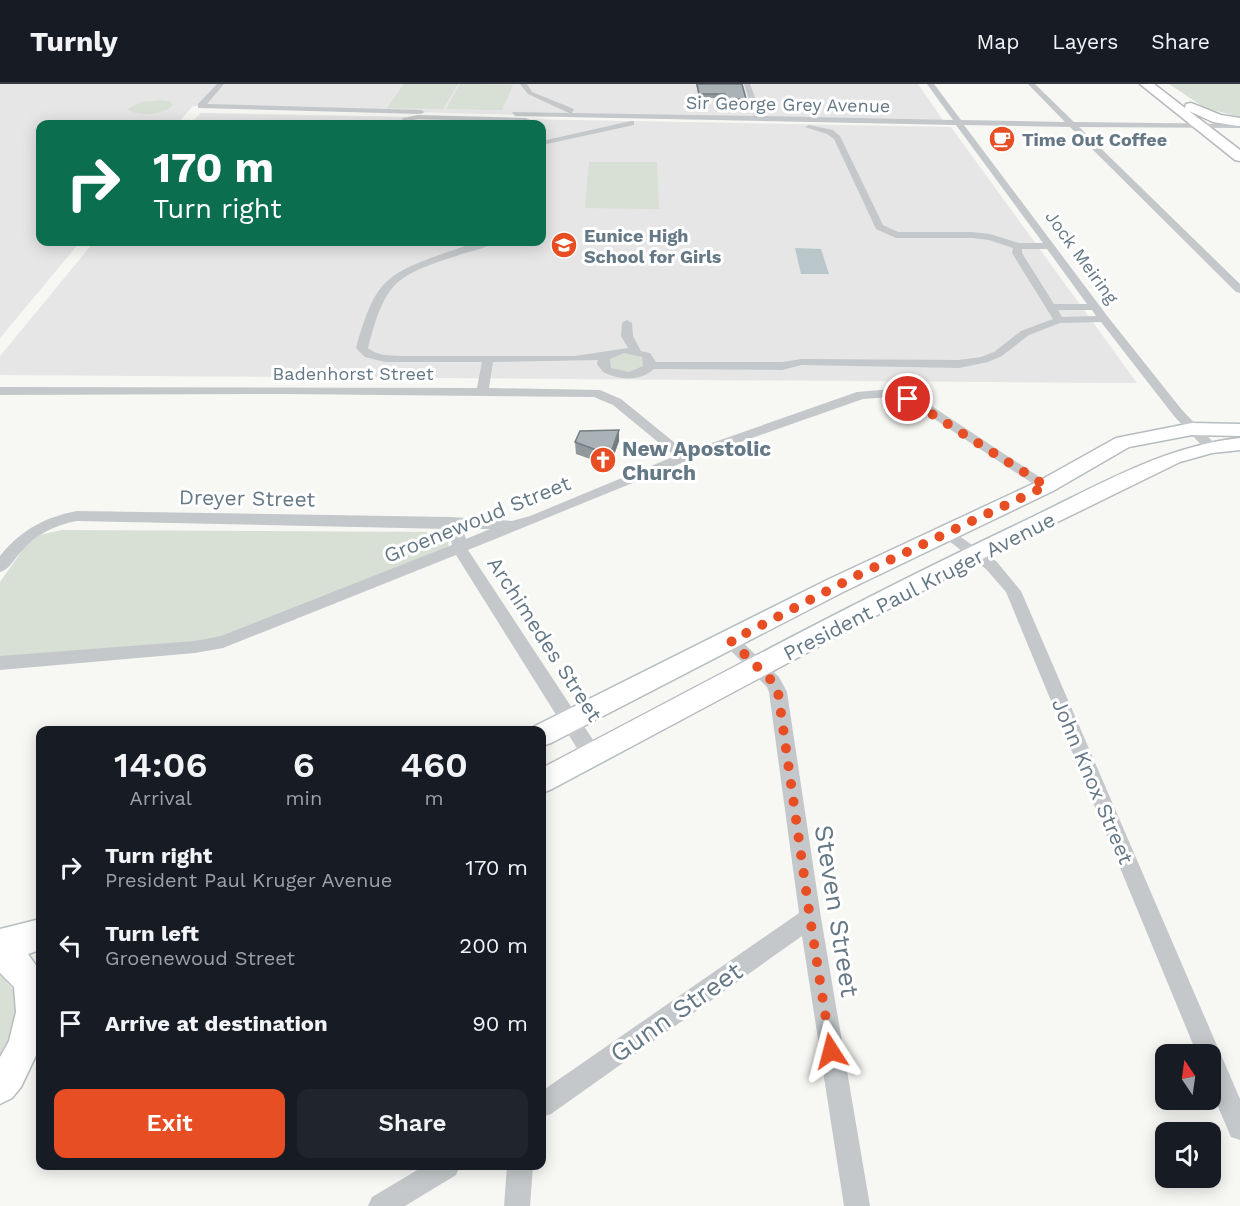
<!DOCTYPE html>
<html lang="en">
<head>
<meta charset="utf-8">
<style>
	body { margin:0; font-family:"Work Sans",sans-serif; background:#20242c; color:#f1f3f6; height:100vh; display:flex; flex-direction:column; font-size:22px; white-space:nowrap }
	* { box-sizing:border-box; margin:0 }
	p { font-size:20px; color:#9ea1a6 }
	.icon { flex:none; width:33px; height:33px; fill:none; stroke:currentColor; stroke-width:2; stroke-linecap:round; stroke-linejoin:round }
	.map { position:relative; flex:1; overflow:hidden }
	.sheet { position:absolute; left:36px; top:642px; width:510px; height:444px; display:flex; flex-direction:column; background:#171b24; border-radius:12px; box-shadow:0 3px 15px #0003 }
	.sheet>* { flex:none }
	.guide { position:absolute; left:36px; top:36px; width:510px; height:126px; border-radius:12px; box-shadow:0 3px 15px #0003; background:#0b6e4f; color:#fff; overflow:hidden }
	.needle { width:39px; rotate:347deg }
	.fabs { position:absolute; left:1155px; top:960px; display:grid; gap:12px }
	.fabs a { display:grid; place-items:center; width:66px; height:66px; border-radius:12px; background:#171b24; box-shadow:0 3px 15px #0003; font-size:30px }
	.pin { position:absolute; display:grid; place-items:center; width:51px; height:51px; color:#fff; margin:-26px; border:3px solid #fff; border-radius:50%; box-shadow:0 2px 6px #0007 }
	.me { position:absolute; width:66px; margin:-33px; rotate:351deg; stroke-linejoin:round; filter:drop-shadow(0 0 4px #0008) }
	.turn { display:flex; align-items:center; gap:21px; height:126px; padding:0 18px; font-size:27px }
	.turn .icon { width:78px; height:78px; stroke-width:2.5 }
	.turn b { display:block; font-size:42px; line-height:51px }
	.eta { display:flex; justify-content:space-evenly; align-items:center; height:102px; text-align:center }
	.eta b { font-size:36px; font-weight:600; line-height:42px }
	.action { display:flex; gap:12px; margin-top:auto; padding:12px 18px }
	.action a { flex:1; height:69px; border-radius:12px; background:#e84e23; color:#fff; font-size:24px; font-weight:600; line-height:69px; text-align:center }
	.action a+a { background:#20242c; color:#f1f3f6 }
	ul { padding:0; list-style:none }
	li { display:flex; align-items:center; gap:18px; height:78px; padding:0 18px }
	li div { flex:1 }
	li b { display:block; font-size:22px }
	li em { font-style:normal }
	header { display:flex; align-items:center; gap:36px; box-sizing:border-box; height:84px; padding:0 30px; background:#171b24; border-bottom:2px solid #363941 }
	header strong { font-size:28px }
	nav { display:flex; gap:33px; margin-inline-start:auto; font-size:21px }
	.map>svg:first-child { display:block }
</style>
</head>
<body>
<header>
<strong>Turnly</strong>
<nav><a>Map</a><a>Layers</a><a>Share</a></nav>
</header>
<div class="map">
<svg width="1240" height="1122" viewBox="0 0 1240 1122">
	<rect width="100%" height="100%" fill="#f7f7f4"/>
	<!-- built -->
	<path fill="#e5e6e5" d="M0,0H918L945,39L598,33L193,22L177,40H40V158H80L0,254Z
		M201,29L951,43L1137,299L0,291V272L94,158H542V40H190Z"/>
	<!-- green -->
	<path fill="#d8dfd5" d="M404,0H458L443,25L387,24Z
		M460,0L513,1L502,26L446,25Z
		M1169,0H1240V33L1205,24Z
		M162,16L171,18L172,22C162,31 138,33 127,25L141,18Z
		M589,78H657L659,125L585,124Z
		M622,269L639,271L645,280C635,290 621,290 610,282L609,276Z
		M62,446L447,448L449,466L208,559L0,574V498L24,464L40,451Z
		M0,891L14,906L20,937L0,989Z"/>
	<!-- water -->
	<path fill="#bac7ca" d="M795,164L821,165L829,190H801Z"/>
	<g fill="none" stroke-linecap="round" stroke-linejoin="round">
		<defs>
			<path id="secondary" d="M1192,339L1240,340V352L1192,351L1129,363L1053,407L843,508L551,659L542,662V646H531L533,643L827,496L1039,397L1116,354Z
				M1240,354V366L1212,369L1180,378L984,474L552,705L542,709V684C701,601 859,515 1022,438C1092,405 1162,362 1240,354Z
				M40,835V866L28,870L40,887V963L21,1003L12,1014L0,1020V973L9,957L16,928L14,903L0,889V845Z"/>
			<path id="highway" d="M1140,0H1154L1185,24L1186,20L1191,19L1221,31L1240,34V42H1238L1213,38L1189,27L1240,66V77L1235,76Z"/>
		</defs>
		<!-- secondary casing -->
		<use href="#secondary" stroke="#b6bcc0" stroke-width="3"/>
		<!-- highway casing -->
		<use href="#highway" stroke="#b7babd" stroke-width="3"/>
		<!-- street -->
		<path fill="#c4c8cb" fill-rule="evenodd" d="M217,0H224L207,20L421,26L425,28L421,30L198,24V20Z
			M520,0H527L532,8L574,25L572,29L754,32L744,0H750L762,32L953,36L927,0H934L961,36L1065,38L1028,0H1035L1074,38L1240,40V44L1079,43L1240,200V209L1236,208L1070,43L964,41L1108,233L1182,326L1218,363L1211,367L1206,366L1174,332L1101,238L1060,239L1029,251L1002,272L988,278L959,284L802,281L782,286L654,285C639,298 620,296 603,288L597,280L598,276L493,278L489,304L600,306L621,315L686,368L857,308L892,305L924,317L1053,402L1046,406L1041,405L916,323L891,313L863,315L689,376L468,466L599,665L601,671L599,677L592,679L585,677L456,471L223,564L195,569L0,586V572L195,557L221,552L452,461L448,445L77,437C54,441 35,451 20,469C14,475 9,486 0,488V472C21,446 45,433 77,427L451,433L512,437L530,432L675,372L613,321L594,313L283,310L0,311V303L477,304L482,278H385L365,273L356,264C375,200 381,191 445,169C460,164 477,156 494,158C485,165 470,167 459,171C394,192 386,197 368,264C377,272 389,271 401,272H575L628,264L621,252L622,239L627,236L632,239L633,252L641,267L650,269L656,278H782L802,275L959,276L981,273L994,268L1021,247L1053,235L1012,169L1013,164L989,156L972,154H896L876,145L834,55L827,50L805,43L809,41L833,46L840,52L883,141L898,148H972L990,150L1019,159H1043L956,41L515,32L512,28L569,29L528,10ZM1022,165H1047L1087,220H1054L1022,169ZM1058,226H1092L1096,232L1062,233ZM624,269L642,273L643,282L629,288L611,284L610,275ZM463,445H490L466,455Z
			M418,31L526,34L530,36L526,38L418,35L409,37L407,40H400L403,34Z
			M631,37H634V41L542,61V57Z
			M946,443L997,478L1021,507L1240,1015V1056L1231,1053L1210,1004V970H1197L1006,508L986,485L941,451L939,448L941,445Z
			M731,551L737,553L779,593L787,608L821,834L870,1122H844L802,852L551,1030L542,1033V1007L799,829L769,608L767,603L725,561L723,557L725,553Z
			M424,1082H460L456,1091L405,1122H368L372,1113Z
			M507,1082H533L530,1122H504Z"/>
		<!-- secondary -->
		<use href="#secondary" fill="#fff" fill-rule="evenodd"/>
		<!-- highway -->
		<use href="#highway" fill="#fff" fill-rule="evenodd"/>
	</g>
	<!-- wall -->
	<path fill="#91999d" d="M696,0H742L746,15V19H726L725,14H699Z
		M619,357L610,382L576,370L575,358Z"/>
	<!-- shaded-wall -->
	<path fill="#767d80" d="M619,346V357L610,382V371Z"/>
	<!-- building -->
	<path fill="#a9b2b7" stroke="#767d80" stroke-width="1.5" d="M697,0H742L746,15H727L725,10H699Z
		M619,346L610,371L575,358L580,347Z"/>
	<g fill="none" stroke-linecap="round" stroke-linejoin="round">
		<!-- route -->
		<path stroke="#e84e23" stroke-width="10" stroke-dasharray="0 18" d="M831,967L810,834L778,608L773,598L731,557L854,493L1046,402L908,315"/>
	</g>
	<!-- icons -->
	<defs>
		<symbol id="cafe-disc" viewBox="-11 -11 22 22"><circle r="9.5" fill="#e84e23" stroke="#fff"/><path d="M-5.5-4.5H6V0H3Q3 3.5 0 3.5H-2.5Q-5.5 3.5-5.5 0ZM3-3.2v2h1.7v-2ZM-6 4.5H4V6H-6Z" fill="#fff"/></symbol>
		<symbol id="school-disc" viewBox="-11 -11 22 22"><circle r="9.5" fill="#e84e23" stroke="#fff"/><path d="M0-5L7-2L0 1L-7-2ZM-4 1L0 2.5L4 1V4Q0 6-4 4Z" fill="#fff"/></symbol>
		<symbol id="church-disc" viewBox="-11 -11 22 22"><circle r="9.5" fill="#e84e23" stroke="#fff"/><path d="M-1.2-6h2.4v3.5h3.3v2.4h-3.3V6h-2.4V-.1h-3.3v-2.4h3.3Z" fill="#fff"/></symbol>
	</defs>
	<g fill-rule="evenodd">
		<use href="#cafe-disc" x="987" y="40" width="30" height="30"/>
		<use href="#school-disc" x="549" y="146" width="30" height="30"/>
		<use href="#church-disc" x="588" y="361" width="30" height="30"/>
	</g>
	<g text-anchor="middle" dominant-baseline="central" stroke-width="6" stroke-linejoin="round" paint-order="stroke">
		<!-- far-street labels -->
		<g font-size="18" fill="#657886" stroke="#fff">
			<text transform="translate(788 20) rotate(1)">Sir George Grey Avenue</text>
			<text transform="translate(1082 173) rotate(54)">Jock Meiring</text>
			<text x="353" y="289">Badenhorst Street</text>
		</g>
		<!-- far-poi labels -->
		<g font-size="18" font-weight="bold" fill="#657886" stroke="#fff" text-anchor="start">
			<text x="1022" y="55">Time Out Coffee</text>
			<text x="584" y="151">Eunice High<tspan x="584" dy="21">School for Girls</tspan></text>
		</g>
		<!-- poi labels -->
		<g font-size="21" font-weight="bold" fill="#657886" stroke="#fff" text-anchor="start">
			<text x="622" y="364">New Apostolic<tspan x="622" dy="24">Church</tspan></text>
		</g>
		<!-- street labels -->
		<g font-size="21" fill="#657886" stroke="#fff">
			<text transform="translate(247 414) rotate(1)">Dreyer Street</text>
			<text transform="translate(477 435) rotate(-22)">Groenewoud Street</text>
			<text transform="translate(919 502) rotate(-27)">President Paul Kruger Avenue</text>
			<text transform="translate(545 555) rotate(57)">Archimedes Street</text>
			<text transform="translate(1093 697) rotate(67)">John Knox Street</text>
		</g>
		<!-- near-street labels -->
		<g font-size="26" fill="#657886" stroke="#fff">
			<text transform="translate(837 827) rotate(81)">Steven Street</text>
			<text transform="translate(676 928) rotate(-35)">Gunn Street</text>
		</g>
	</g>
</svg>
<div class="fabs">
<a><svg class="needle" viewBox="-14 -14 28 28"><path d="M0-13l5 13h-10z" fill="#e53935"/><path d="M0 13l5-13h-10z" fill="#9ea1a6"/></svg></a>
<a><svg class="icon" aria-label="sound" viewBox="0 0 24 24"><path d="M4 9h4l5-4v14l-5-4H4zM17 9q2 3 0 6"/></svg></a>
</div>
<div class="pin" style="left:908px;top:315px;background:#d93025"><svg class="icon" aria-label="arrive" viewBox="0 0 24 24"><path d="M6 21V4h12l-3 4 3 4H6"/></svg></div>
<svg class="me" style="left:831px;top:967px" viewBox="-20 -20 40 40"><path d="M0-17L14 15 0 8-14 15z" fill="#e84e23" stroke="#fff" stroke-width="4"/></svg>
<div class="guide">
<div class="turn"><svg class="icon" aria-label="right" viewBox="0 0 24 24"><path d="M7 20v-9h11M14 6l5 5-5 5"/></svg><div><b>170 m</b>Turn right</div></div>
</div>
<section class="sheet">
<div class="eta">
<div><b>14:06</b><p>Arrival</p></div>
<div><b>6</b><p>min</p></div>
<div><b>460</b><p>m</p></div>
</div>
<ul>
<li><svg class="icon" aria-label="right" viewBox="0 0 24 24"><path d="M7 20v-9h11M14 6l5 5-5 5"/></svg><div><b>Turn right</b><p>President Paul Kruger Avenue</p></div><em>170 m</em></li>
<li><svg class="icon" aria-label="left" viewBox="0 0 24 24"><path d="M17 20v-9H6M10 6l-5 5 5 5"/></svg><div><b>Turn left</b><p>Groenewoud Street</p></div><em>200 m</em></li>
<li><svg class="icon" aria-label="arrive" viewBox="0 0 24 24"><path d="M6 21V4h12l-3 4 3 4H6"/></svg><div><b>Arrive at destination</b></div><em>90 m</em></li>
</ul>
<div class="action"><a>Exit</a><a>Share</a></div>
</section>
</div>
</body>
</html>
